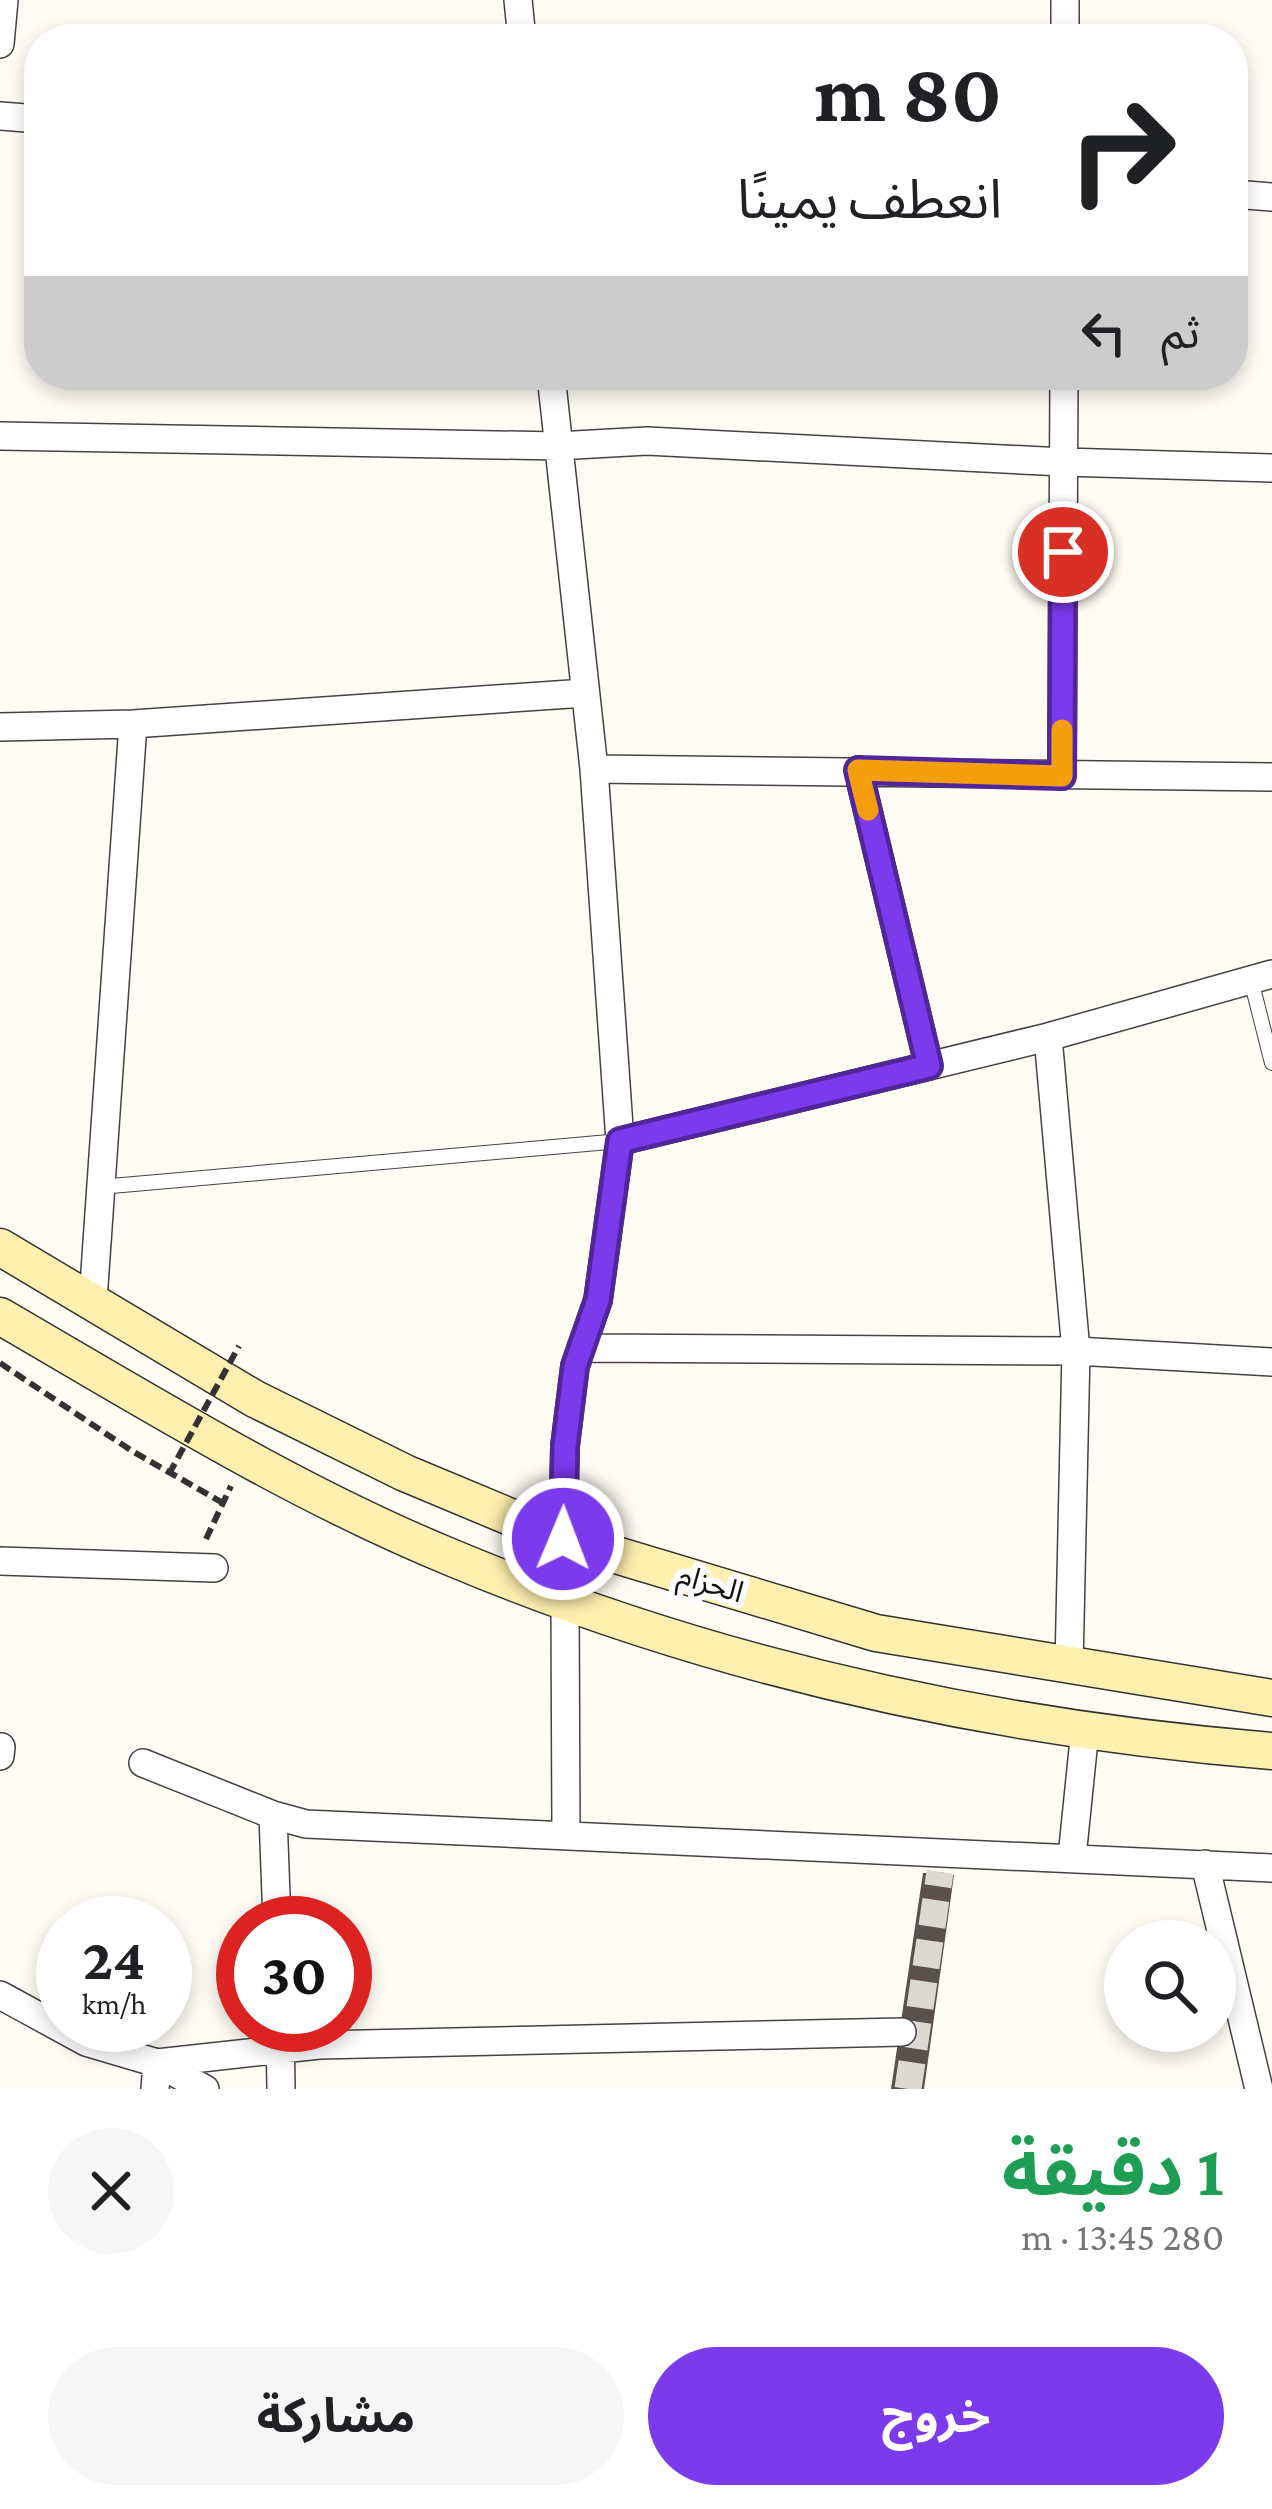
<!DOCTYPE html>
<html lang="ar">
<head>
<meta charset="utf-8">
<style>
	body { margin:0; font-family:"Crimson Pro","Noto Sans Arabic",serif; background:#f6f6f6; color:#202124; direction:rtl; height:100vh; display:flex; flex-direction:column; font-size:45px; white-space:nowrap }
	* { box-sizing:border-box; margin:0 }
	p { font-size:39px; color:#757577 }
	.icon { flex:none; width:66px; height:66px; fill:none; stroke:currentColor; stroke-width:2; stroke-linecap:round; stroke-linejoin:round }
	.map { position:relative; height:2089px; overflow:hidden; direction:ltr }
	.side { display:flex; flex-direction:column; background:#fff; flex:1 }
	.side>* { flex:none }
	.guide { position:absolute; left:24px; top:24px; width:1224px; height:366px; border-radius:48px; box-shadow:0 6px 18px #0003; direction:rtl; background:#fff; color:#202124; overflow:hidden }
	.tools { position:absolute; left:1104px; top:1920px; display:grid; gap:24px }
	.tools a { display:grid; place-items:center; width:132px; height:132px; border-radius:50%; background:#fff; box-shadow:0 6px 18px #0003; font-size:60px }
	.speed { position:absolute; left:36px; top:1896px; display:flex; gap:24px; font-size:60px; font-weight:700; text-align:center }
	.speed>* { display:grid; place-content:center; width:156px; height:156px; border-radius:50%; background:#fff; box-shadow:0 6px 18px #0003; line-height:1 }
	.speed small { font-size:30px; font-weight:400 }
	.speed .limit { border:18px solid #d22; background:#fff; color:#111 }
	.pin { position:absolute; display:grid; place-items:center; width:102px; height:102px; color:#fff; margin:-51px; border:6px solid #fff; border-radius:50%; box-shadow:0 3px 12px #0007 }
	.me { position:absolute; width:132px; margin:-66px; rotate:1deg; stroke-linejoin:round; filter:drop-shadow(0 0 9px #0008) }
	.turn { display:flex; align-items:center; gap:42px; height:252px; padding:0 48px; font-size:54px }
	.turn .icon { width:156px; height:156px; stroke-width:2.5 }
	.turn b { display:block; font-size:84px; line-height:102px }
	.then { display:flex; align-items:center; height:114px; padding:0 48px; background:#0003; gap:24px; font-size:45px }
	.round { display:grid; place-items:center; flex:none; width:126px; height:126px; border-radius:63px; background:#f6f6f6 }
	.head { display:flex; align-items:center; justify-content:space-between; height:204px; padding:0 48px }
	h1 { font-size:72px; font-weight:700; line-height:90px; color:#1e9e55 }
	.primary-button { display:flex; gap:24px; margin-top:auto; padding:24px 48px }
	.primary-button a { flex:1; height:138px; border-radius:72px; background:#7c3aed; color:#fff; font-size:48px; font-weight:700; line-height:138px; text-align:center }
	.primary-button a+a { background:#f6f6f6; color:#202124 }
	.map>svg:first-child { display:block }
</style>
</head>
<body>
<div class="map">
<svg width="1272" height="2089" viewBox="0 0 1272 2089">
	<rect width="100%" height="100%" fill="#fffcf4"/>
	<!-- building -->
	<path fill="#5a504c" d="M940,1872L954,1875L924,2089H891L923,1873Z"/>
	<g fill="none" stroke-linecap="round" stroke-linejoin="round">
		<!-- street-tunnel -->
		<path stroke="#dbd9d2" stroke-width="27" stroke-dasharray="27 14" stroke-linecap="butt" d="M908,2089L940,1872"/>
		<defs>
			<path id="lane" d="M1251,980L1272,1063
				M100,1187L620,1141"/>
			<path id="street" d="M518,0L522,39
				M1065,39V0
				M0,44L4,0
				M0,116L39,119
				M1233,194L1272,197
				M551,375L594,769L620,1141L598,1300L575,1366L565,1446L563,1539
				M0,436L557,446L647,441L1063,462L1272,468
				M0,727L133,724L585,693
				M594,769L1272,777
				M858,770L929,1066
				M1062,776L1064,375
				M1048,1037L1076,1351L1069,1666
				M620,1141L1048,1037L1272,974
				M93,1300L133,724
				M581,1348L1076,1351L1272,1362
				M0,1561L214,1568
				M565,1602L566,1836
				M0,1756L1,1747
				M143,1763L273,1815L306,1824L1272,1868
				M273,1815L277,1923
				M1072,1857L1085,1730
				M1205,1864L1259,2089
				M0,1995L86,2042L157,2063L205,2089
				M280,2025L281,2089
				M155,2089L157,2063L319,2045L902,2032"/>
			<path id="secondary" d="M0,1247L255,1399L405,1473L563,1539L876,1633L1272,1698
				M0,1316C148,1402 296,1494 455,1559C716,1668 991,1728 1272,1751"/>
		</defs>
		<!-- lane casing -->
		<use href="#lane" stroke="#434343" stroke-width="16"/>
		<!-- street casing -->
		<use href="#street" stroke="#434343" stroke-width="30"/>
		<!-- secondary casing -->
		<use href="#secondary" stroke="#323232" stroke-width="39"/>
		<!-- path -->
		<path stroke="#323232" stroke-width="6" stroke-dasharray="12 6" stroke-linecap="butt" d="M0,1363L132,1451L223,1503
			M206,1539L231,1486"/>
		<!-- lane -->
		<use href="#lane" stroke="#fff" stroke-width="14"/>
		<!-- street -->
		<use href="#street" stroke="#fff" stroke-width="27"/>
		<!-- secondary -->
		<use href="#secondary" stroke="#fff0af" stroke-width="36"/>
		<!-- path-bridge -->
		<path stroke="#323232" stroke-width="6" stroke-dasharray="12 6" stroke-linecap="butt" d="M169,1474L239,1346"/>
	</g>
	<g fill="none" stroke-linecap="round" stroke-linejoin="round">
		<defs>
			<path id="route" d="M563,1539L565,1446L575,1366L598,1300L620,1141L929,1066L858,770L1062,776L1063,552"/>
		</defs>
		<!-- route casing -->
		<use href="#route" stroke="#51269a" stroke-width="30"/>
		<!-- route -->
		<use href="#route" stroke="#7c3aed" stroke-width="21"/>
		<!-- slow -->
		<path stroke="#f59e0b" stroke-width="21" d="M868,810L858,770L1062,776V730"/>
	</g>
	<g text-anchor="middle" dominant-baseline="central" stroke-width="12" stroke-linejoin="round" paint-order="stroke">
		<!-- street labels -->
		<g font-size="30" fill="#101010" stroke="#fff">
			<text transform="translate(711 1583) rotate(17)">الحزام</text>
		</g>
	</g>
</svg>
<div class="tools">
<a><svg class="icon" aria-label="search" viewBox="0 0 24 24"><circle cx="10" cy="10" r="6"/><path d="M15 15l6 6"/></svg></a>
</div>
<div class="speed"><div>24<small>km/h</small></div><div class="limit">30</div></div>
<div class="pin" style="left:1063px;top:552px;background:#d93025"><svg class="icon" aria-label="arrive" viewBox="0 0 24 24"><path d="M6 21V4h12l-3 4 3 4H6"/></svg></div>
<svg class="me" style="left:563px;top:1539px" viewBox="-20 -20 40 40"><circle r="17" fill="#7c3aed" stroke="#fff" stroke-width="3"/><path d="M0-11L8 9 0 5-8 9z" fill="#fff"/></svg>
<div class="guide">
<div class="turn"><svg class="icon" aria-label="right" viewBox="0 0 24 24"><path d="M7 20v-9h11M14 6l5 5-5 5"/></svg><div><b>80 m</b>انعطف يمينًا</div></div>
<div class="then">ثم<svg class="icon" aria-label="left" viewBox="0 0 24 24"><path d="M17 20v-9H6M10 6l-5 5 5 5"/></svg></div>
</div>
</div>
<section class="side">
<div class="head"><div><h1>1 دقيقة</h1><p>280 m · 13:45</p></div><a class="round"><svg class="icon" aria-label="close" viewBox="0 0 24 24"><path d="M6 6l12 12M18 6L6 18"/></svg></a></div>
<div class="primary-button"><a>خروج</a><a>مشاركة</a></div>
</section>
</body>
</html>
